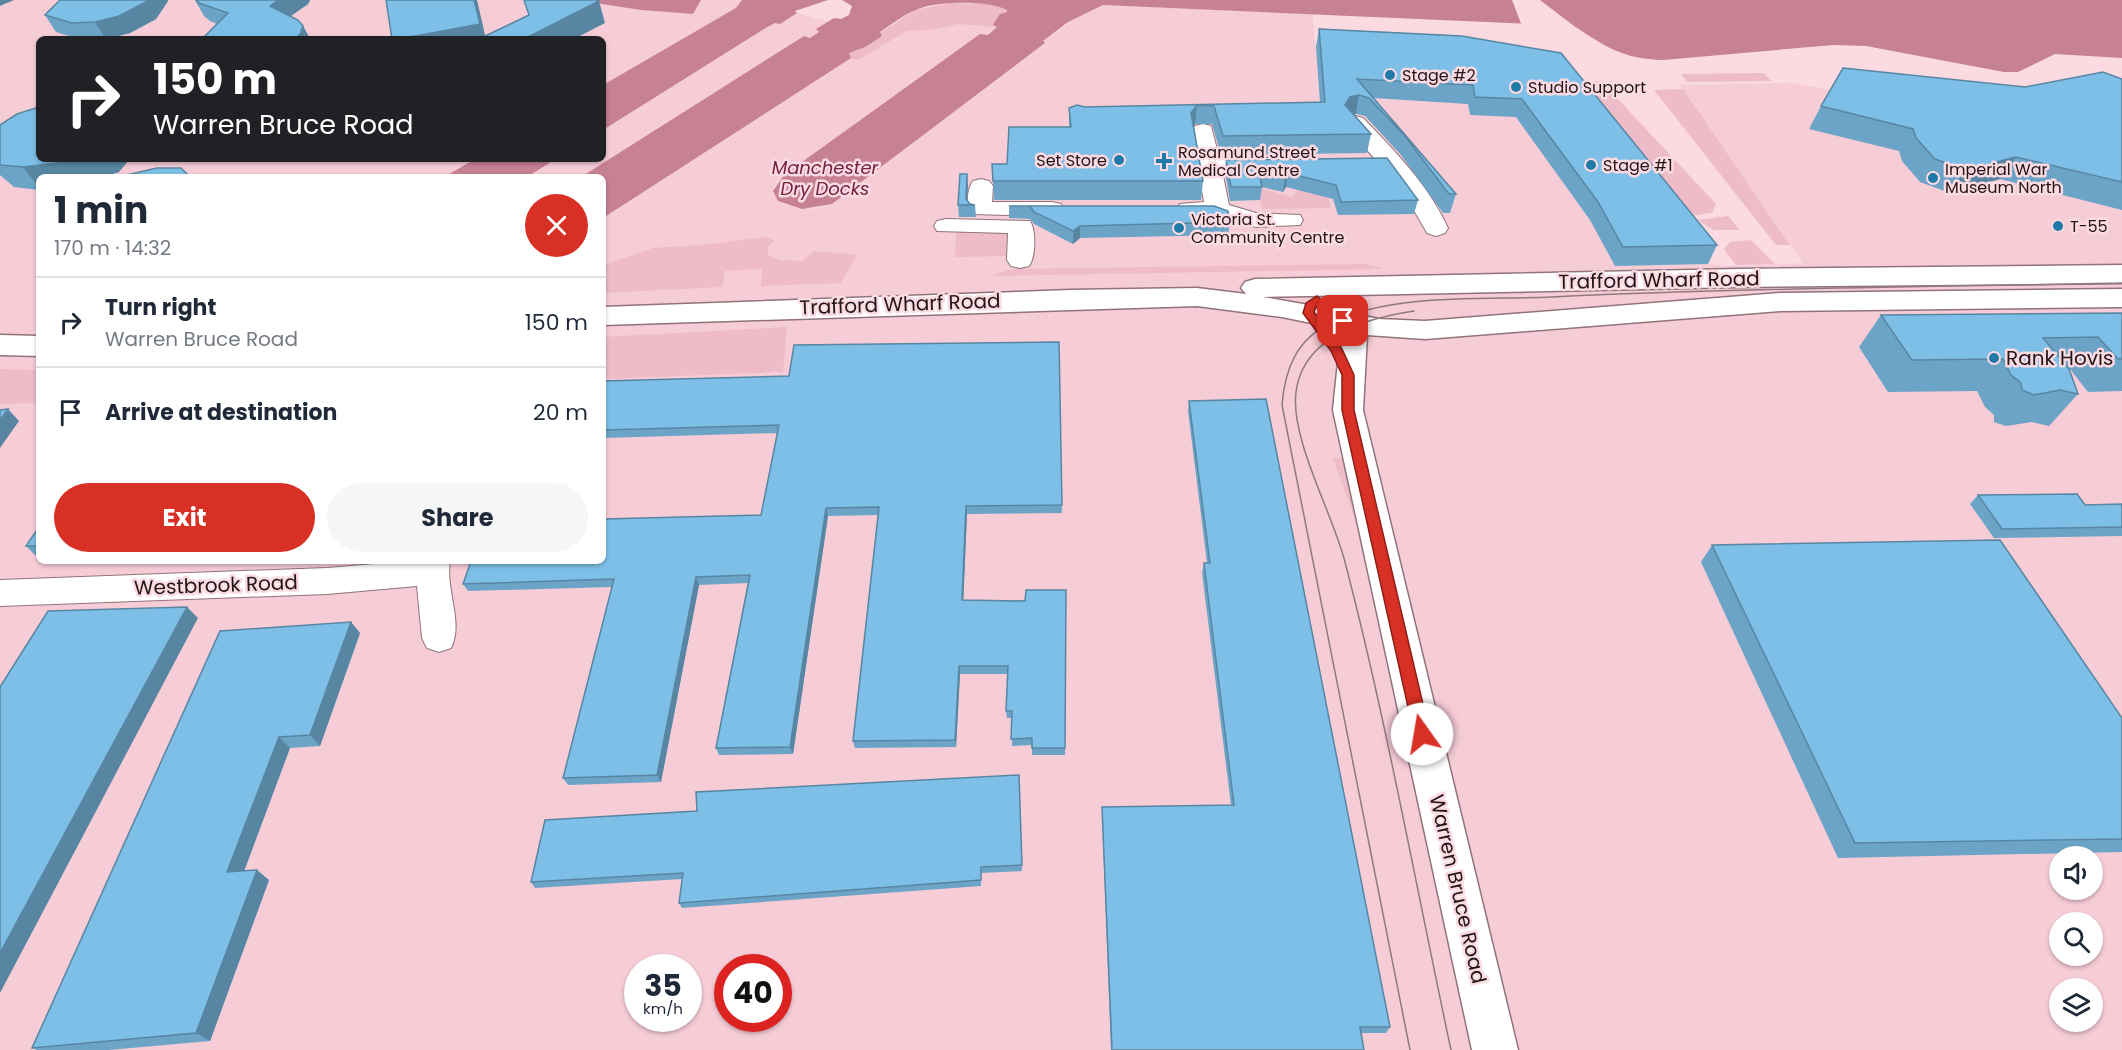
<!DOCTYPE html>
<html lang="en">
<head>
<meta charset="utf-8">
<style>
	body { margin:0; font-family:Poppins,sans-serif; background:#f6f6f7; color:#1f2937; height:100vh; display:flex; flex-direction:column; font-size:22px; white-space:nowrap }
	* { box-sizing:border-box; margin:0 }
	p { font-size:20px; color:#747a83 }
	.icon { flex:none; width:33px; height:33px; fill:none; stroke:currentColor; stroke-width:2; stroke-linecap:round; stroke-linejoin:round }
	.map { position:relative; flex:1; overflow:hidden }
	.details { position:absolute; left:36px; top:174px; width:570px; height:390px; display:flex; flex-direction:column; background:#fff; border-radius:9px; box-shadow:0 2px 4px #0004 }
	.details>* { flex:none }
	.guide { position:absolute; left:36px; top:36px; width:570px; height:126px; border-radius:9px; box-shadow:0 2px 4px #0004; background:#202124; color:#fff; overflow:hidden }
	.controls { position:absolute; left:2049px; top:846px; display:grid; gap:12px }
	.controls a { display:grid; place-items:center; width:54px; height:54px; border-radius:50%; background:#fff; box-shadow:0 2px 4px #0004; font-size:30px }
	.speed { position:absolute; left:624px; top:954px; display:flex; gap:12px; font-size:30px; font-weight:700; text-align:center }
	.speed>* { display:grid; place-content:center; width:78px; height:78px; border-radius:50%; background:#fff; box-shadow:0 2px 4px #0004; line-height:1 }
	.speed small { font-size:15px; font-weight:400 }
	.speed .limit { border:9px solid #d22; background:#fff; color:#111 }
	.pin { position:absolute; display:grid; place-items:center; width:51px; height:51px; color:#fff; margin:-26px; border-radius:12px; box-shadow:0 3px 9px #0006 }
	.me { position:absolute; width:66px; margin:-33px; rotate:347deg; stroke-linejoin:round; filter:drop-shadow(0 0 4px #0008) }
	.turn { display:flex; align-items:center; gap:21px; height:126px; padding:0 18px; font-size:27px }
	.turn .icon { width:78px; height:78px; stroke-width:2.5 }
	.turn b { display:block; font-size:42px; line-height:51px }
	.round { display:grid; place-items:center; flex:none; width:63px; height:63px; border-radius:32px; background:#f6f6f7 }
	.overview { display:flex; align-items:center; justify-content:space-between; height:102px; padding:0 18px }
	h1 { font-size:36px; font-weight:700; line-height:45px }
	.button { display:flex; gap:12px; margin-top:auto; padding:12px 18px }
	.button a { flex:1; height:69px; border-radius:36px; background:#d93025; color:#fff; font-size:24px; font-weight:700; line-height:69px; text-align:center }
	.button a+a { background:#f6f6f7; color:#1f2937 }
	ul { padding:0; list-style:none }
	li { display:flex; align-items:center; gap:18px; height:90px; padding:0 18px; border-top:2px solid #e0e1e3 }
	li div { flex:1 }
	li b { display:block; font-size:22px }
	li em { font-style:normal }
	.map>svg:first-child { display:block }
</style>
</head>
<body>
<div class="map">
<svg width="2122" height="1050" viewBox="0 0 2122 1050">
	<rect width="100%" height="100%" fill="#fbdae2"/>
	<!-- built -->
	<path fill="#f6ccd7" fill-rule="evenodd" d="M0,0H576L641,10L693,14L701,0H742L737,8L603,85V39H39V159H475L444,177H39V561H603V218L851,58L849,53L865,47L882,36L1007,10L997,27L988,35L980,34L778,180L773,191L775,196L784,205L812,209L832,204L1045,44L1042,41L1069,24L1067,22L1103,5L1313,14L1314,43L1457,54L1707,264L1730,266L1803,263L1680,85L1794,83L1831,90L2122,89V1050H0ZM2060,856H2092V890H2060ZM2060,922H2092V956H2060ZM638,968H688V1018H638ZM728,968H778V1018H728ZM2060,988H2092V1022H2060Z
		M797,13L830,22L817,29L819,32L810,38L804,36L581,177H527L556,159H603V130L764,29L775,23L780,24Z"/>
	<!-- green -->
	<path fill="#edbcc8" d="M949,3L996,4L1007,10V13L994,25L997,27L958,24L931,30L907,31L858,60L851,58L849,53L882,36L880,33L915,10Z
		M1764,73L1771,81L1687,82L1681,74Z
		M1601,81L1716,204L1712,213L1681,217L1579,83Z
		M1683,89L1790,245H1776L1654,90Z
		M1257,187L1292,197L1298,190L1328,197L1331,208L1262,209Z
		M1728,216L1740,230H1713L1698,220Z
		M956,231H1014L1013,256L955,257Z
		M763,237L774,240L768,247V255L780,260L802,261L814,251L857,255L841,283L761,286L762,269L725,271L722,287L603,293V265L653,248L703,245Z
		M1751,240L1775,264L1736,265L1724,249L1730,242Z
		M1364,264L1385,269L989,276L1012,269Z
		M787,327L783,372L603,379V337Z
		M0,369L39,370V403L0,404Z
		M1333,458H1346L1363,535L1357,525Z"/>
	<!-- water -->
	<path fill="#c78195" d="M576,0H701L693,14L641,10Z
		M742,0H828L795,11L797,13L780,24L775,23L764,29L603,130V85L736,8Z
		M842,0H2122V58L2055,54L2018,72H2004L1866,46L1833,45L1663,60C1623,59 1606,47 1574,26L1103,5L1068,22L1043,41L1045,43L832,204L802,209L778,201L773,191L784,175L980,34L988,35L997,27L993,25L1000,14L1007,12V10C988,0 935,1 916,10C903,15 891,25 880,32L882,36L865,47L849,53L851,58L603,218V177H581L804,36L810,38L819,32L816,29L834,18L841,19L849,15L852,6Z
		M475,159H556L527,177H444Z"/>
	<!-- pier -->
	<path fill="#fbdae2" d="M1512,0H1540L1574,26H1522Z"/>
	<g fill="none" stroke-linecap="round" stroke-linejoin="round">
		<defs>
			<path id="street" d="M1355,116L1363,118C1395,151 1429,186 1448,228L1445,233L1436,236L1427,233L1404,193L1344,123L1347,118Z
				M1203,124L1211,126L1219,157L1276,158L1280,163L1276,168L1222,171L1229,205L1256,213L1300,215L1303,220L1300,225L1256,227L1212,216L1180,214L1177,209L1180,204L1204,202L1192,131L1195,126Z
				M981,179L989,181L993,186L992,202H1052L1061,204L1064,209L1061,214L1052,216L971,214C966,206 967,189 973,181Z
				M946,219L1030,221C1036,230 1036,256 1029,266L1020,268L1011,266L1007,260L1008,233L937,231L934,226L937,221Z
				M410,561H450C445,589 464,623 451,648L439,652L427,648L422,638L417,586L327,594L0,606V580L327,568Z"/>
			<path id="secondary" d="M2122,265V283L1738,287L1263,297L1320,307L1331,302L1341,305L1349,313L1379,319L1425,321L1781,293L2122,289V307L1781,311L1425,339L1367,335L1363,410L1518,1050H1472L1333,410L1340,343L1339,336L1331,327L1282,317L1197,306L603,325V307L1070,290L1197,288L1246,294L1241,288L1245,282L1255,279L1738,269Z
				M0,335L39,336V356L0,355Z"/>
		</defs>
		<!-- street casing -->
		<use href="#street" stroke="#90737b" stroke-width="2"/>
		<!-- secondary casing -->
		<use href="#secondary" stroke="#90737b" stroke-width="3"/>
		<!-- street -->
		<use href="#street" fill="#fff" fill-rule="evenodd"/>
		<!-- secondary -->
		<use href="#secondary" fill="#fff" fill-rule="evenodd"/>
		<!-- tram -->
		<path stroke="#90797f" stroke-width="1.5" d="M1414,311C1367,318 1303,336 1296,392C1290,439 1333,514 1345,562C1387,723 1416,887 1451,1050
			M1410,1050L1282,405C1285,368 1297,338 1333,322C1394,293 1484,300 1552,297C1742,288 1932,287 2122,283"/>
	</g>
	<!-- wall -->
	<path fill="#6ca4c7" d="M60,0H168V1L156,19L130,33L106,39H79L56,32L45,15Z
		M195,0H310L308,4L291,16L303,26L310,39H202L217,24L210,21L204,16Z
		M1319,29L1462,36L1717,245L1708,264L1615,266L1590,220L1516,117L1470,115L1468,104L1373,98L1456,194L1450,213H1443L1401,155L1365,116L1356,114H1354L1371,134L1367,153L1221,155L1212,124H1195L1194,126L1203,181L1201,200H994L992,164H1007L1069,127V108L1320,102L1316,47Z
		M2122,79V210L2000,179L1950,193L1920,182L1902,161L1899,151L1809,129L1821,106Z
		M0,125L119,172L103,177H39V190L14,187L0,175Z
		M197,159H235L224,161Z
		M1226,160L1418,200L1414,214L1338,215L1333,199L1286,187L1283,192L1262,187L1260,200L1230,201L1225,173Z
		M967,174V201L970,204L975,205L976,217H959L958,205Z
		M1009,206H1214L1230,222L1228,235L1080,238L1073,244L1034,224L1030,219L1009,218Z
		M2122,313V391L2088,392L2070,369H2069L2078,394L2049,426L2032,422L2006,426L1994,422V415L1985,407L1977,391L1888,392L1859,347L1881,315Z
		M1059,342L1062,513L967,514L963,600L1025,601L1066,590L1065,755H1032V745L1012,746V718H1007L1006,711L1008,674H960L956,747L855,748L853,741L878,515L828,516L793,754L719,755L716,748L748,583L699,585L661,782L568,785L563,778L612,587L468,591L463,584L761,515L777,433L603,438V381L789,376Z
		M1189,401L1390,1027L1386,1033H1361L1364,1050H1111L1102,815V807L1231,805L1202,573L1204,563H1207L1188,411Z
		M1978,495L2085,505L2122,504V536L1994,538L1970,504Z
		M39,527V558H38L26,546Z
		M1712,545L2122,718V852L1838,858L1701,562Z
		M360,633L320,746L290,748L244,871L269,880L210,1041L109,1050H37L32,1048Z
		M1019,775L1022,871L981,873V886L682,908L679,903L682,879L535,888L531,882L697,811Z"/>
	<!-- shaded-wall -->
	<path fill="#5886a2" d="M0,0H14L0,6Z
		M147,0H168V1L156,19L130,33L106,39L95,22Z
		M278,0H310L308,4L279,24L270,6Z
		M474,0H477L486,39H399Z
		M599,1L605,23L574,39H524Z
		M303,26L310,39H295Z
		M1359,95L1356,114L1346,116L1345,105L1350,97Z
		M1197,105L1195,124L1190,131L1191,113Z
		M2016,157L2000,179L1950,193L1965,170Z
		M70,159H130L119,172L103,177H39V188L23,167Z
		M1288,173L1286,187L1283,192L1285,178Z
		M967,174L968,186L967,205L966,199Z
		M1080,226V238L1073,244V231Z
		M8,409L19,421L0,448V420Z
		M966,506L967,514L963,608L962,600Z
		M826,508L828,516L793,754L790,747Z
		M696,577L699,585L661,782L657,775Z
		M187,607L198,618L0,993V953Z
		M351,622L360,633L320,746L310,735Z
		M959,666L960,674L956,747L955,740Z
		M279,737L290,748L240,882L227,872Z
		M257,870L269,880L210,1041L196,1033Z"/>
	<!-- building -->
	<path fill="#7dbfe7" stroke="#5886a2" stroke-width="1.5" d="M60,0H147L146,2L119,16L95,22L72,23L45,15Z
		M196,0H278L270,6L298,20L303,26L300,34L295,39H202L228,13L199,3Z
		M386,0H474L480,24L399,39H392Z
		M524,0H596L599,1L524,39H479L529,15Z
		M1319,29L1462,36L1561,53L1717,245L1623,247L1598,202L1522,99L1475,97L1473,85L1357,79L1456,194H1449L1405,136L1369,98L1359,95L1350,97L1345,105L1371,134L1223,136L1214,106L1197,105L1191,113L1203,181H993L992,164H1007L1009,127H1071L1069,108L1077,105L1085,107L1325,102Z
		M1843,68L2025,87L2103,72L2122,79V182L2016,157L1965,170L1935,159L1916,138L1913,129L1821,106Z
		M39,107V159H70L57,163L23,167L0,165V125L17,114Z
		M1387,158L1418,200L1341,202L1336,185L1288,173L1285,178L1259,172L1262,187H1231L1226,160Z
		M157,168H181L190,177H118Z
		M960,174H967L966,199L970,204L975,205H958Z
		M1009,206H1214L1228,211L1230,222L1080,226L1073,231L1034,212L1030,206Z
		M2122,313V359H2118L2098,337L2043,338L2069,369L2078,394L2060,390L2034,395L2022,390L2021,383L2011,375L2003,359L1912,360L1881,315Z
		M1059,342L1062,505L966,506L962,600L1025,601L1026,590H1066L1065,748H1032V738L1011,739L1012,711H1006L1008,666H959L955,740L853,741L879,507L826,508L790,747L716,748L750,575L696,577L657,775L563,778L614,579L463,584L471,561H603V519L761,515L779,425L603,430V381L789,376L794,345Z
		M1266,399L1390,1027H1360L1364,1050H1112L1102,807L1234,805L1204,563H1210L1189,401Z
		M8,409L0,420V410Z
		M2077,494L2085,505L2122,504V527L2002,529L1978,495Z
		M39,527V546H26Z
		M2000,540L2122,718V839L1855,843L1712,545Z
		M187,607L0,953V687L48,611Z
		M351,622L310,735L279,737L227,872L257,870L196,1033L32,1048L220,631Z
		M1019,775L1022,865L981,867V880L679,903L683,873L531,882L545,820L697,811L696,792Z"/>
	<!-- route -->
	<path fill="#d93025" stroke="#8d1f18" stroke-width="1.5" d="M1317,296L1349,321L1348,324H1339L1316,307L1314,312L1341,347L1354,375V410L1430,734L1428,739L1422,741L1417,739L1414,734L1342,410V375L1331,351L1303,313L1306,303Z"/>
	<!-- markers -->
	<g fill="#1f7aa8" stroke="#fbdae2" stroke-width="2">
		<circle cx="1390" cy="75" r="6"/>
		<circle cx="1516" cy="87" r="6"/>
		<circle cx="1119" cy="160" r="6"/>
		<path d="M1161 152h6v6h6v6h-6v6h-6v-6h-6v-6h6z"/>
		<circle cx="1591" cy="165" r="6"/>
		<circle cx="1933" cy="178" r="6"/>
		<circle cx="2058" cy="226" r="6"/>
		<circle cx="1179" cy="228" r="6"/>
		<circle cx="1994" cy="358" r="6"/>
	</g>
	<g text-anchor="middle" dominant-baseline="central" stroke-width="5" stroke-linejoin="round" paint-order="stroke">
		<!-- far-poi labels -->
		<g font-size="16" fill="#211518" stroke="#fbdae2" text-anchor="start">
			<text x="1402" y="75">Stage #2</text>
			<text x="1528" y="87">Studio Support</text>
			<text x="1178" y="152">Rosamund Street<tspan x="1178" dy="18">Medical Centre</tspan></text>
			<text x="1107" y="160" text-anchor="end">Set Store</text>
			<text x="1603" y="165">Stage #1</text>
			<text x="1945" y="169">Imperial War<tspan x="1945" dy="18">Museum North</tspan></text>
			<text x="1191" y="219">Victoria St.<tspan x="1191" dy="18">Community Centre</tspan></text>
			<text x="2070" y="226">T-55</text>
		</g>
		<!-- far-water labels -->
		<g font-size="18" font-style="italic" fill="#742140" stroke="#fbdae2">
			<text x="825" y="167">Manchester<tspan x="825" dy="21">Dry Docks</tspan></text>
		</g>
		<!-- street labels -->
		<g font-size="20" fill="#211518" stroke="#fbdae2">
			<text transform="translate(1659 280) rotate(-1)">Trafford Wharf Road</text>
			<text transform="translate(900 304) rotate(-2)">Trafford Wharf Road</text>
			<text transform="translate(216 585) rotate(-2)">Westbrook Road</text>
			<text transform="translate(1458 889) rotate(77)">Warren Bruce Road</text>
		</g>
		<!-- poi labels -->
		<g font-size="20" fill="#211518" stroke="#fbdae2" text-anchor="start">
			<text x="2006" y="358">Rank Hovis</text>
		</g>
	</g>
</svg>
<div class="controls">
<a><svg class="icon" aria-label="sound" viewBox="0 0 24 24"><path d="M4 9h4l5-4v14l-5-4H4zM17 9q2 3 0 6"/></svg></a>
<a><svg class="icon" aria-label="search" viewBox="0 0 24 24"><circle cx="10" cy="10" r="6"/><path d="M15 15l6 6"/></svg></a>
<a><svg class="icon" aria-label="layers" viewBox="0 0 24 24"><path d="M12 4l9 5-9 5-9-5zM3 14l9 5 9-5"/></svg></a>
</div>
<div class="speed"><div>35<small>km/h</small></div><div class="limit">40</div></div>
<div class="pin" style="left:1343px;top:321px;background:#d93025"><svg class="icon" aria-label="arrive" viewBox="0 0 24 24"><path d="M6 21V4h12l-3 4 3 4H6"/></svg></div>
<svg class="me" style="left:1422px;top:734px" viewBox="-20 -20 40 40"><circle r="19" fill="#fff"/><path d="M0-13L10 11 0 6-10 11z" fill="#d93025"/></svg>
<div class="guide">
<div class="turn"><svg class="icon" aria-label="right" viewBox="0 0 24 24"><path d="M7 20v-9h11M14 6l5 5-5 5"/></svg><div><b>150 m</b>Warren Bruce Road</div></div>
</div>
<section class="details">
<div class="overview"><div><h1>1 min</h1><p>170 m · 14:32</p></div><a class="round" style="background:#d93025;color:#fff"><svg class="icon" aria-label="close" viewBox="0 0 24 24"><path d="M6 6l12 12M18 6L6 18"/></svg></a></div>
<ul>
<li><svg class="icon" aria-label="right" viewBox="0 0 24 24"><path d="M7 20v-9h11M14 6l5 5-5 5"/></svg><div><b>Turn right</b><p>Warren Bruce Road</p></div><em>150 m</em></li>
<li><svg class="icon" aria-label="arrive" viewBox="0 0 24 24"><path d="M6 21V4h12l-3 4 3 4H6"/></svg><div><b>Arrive at destination</b></div><em>20 m</em></li>
</ul>
<div class="button"><a>Exit</a><a>Share</a></div>
</section>
</div>
</body>
</html>
